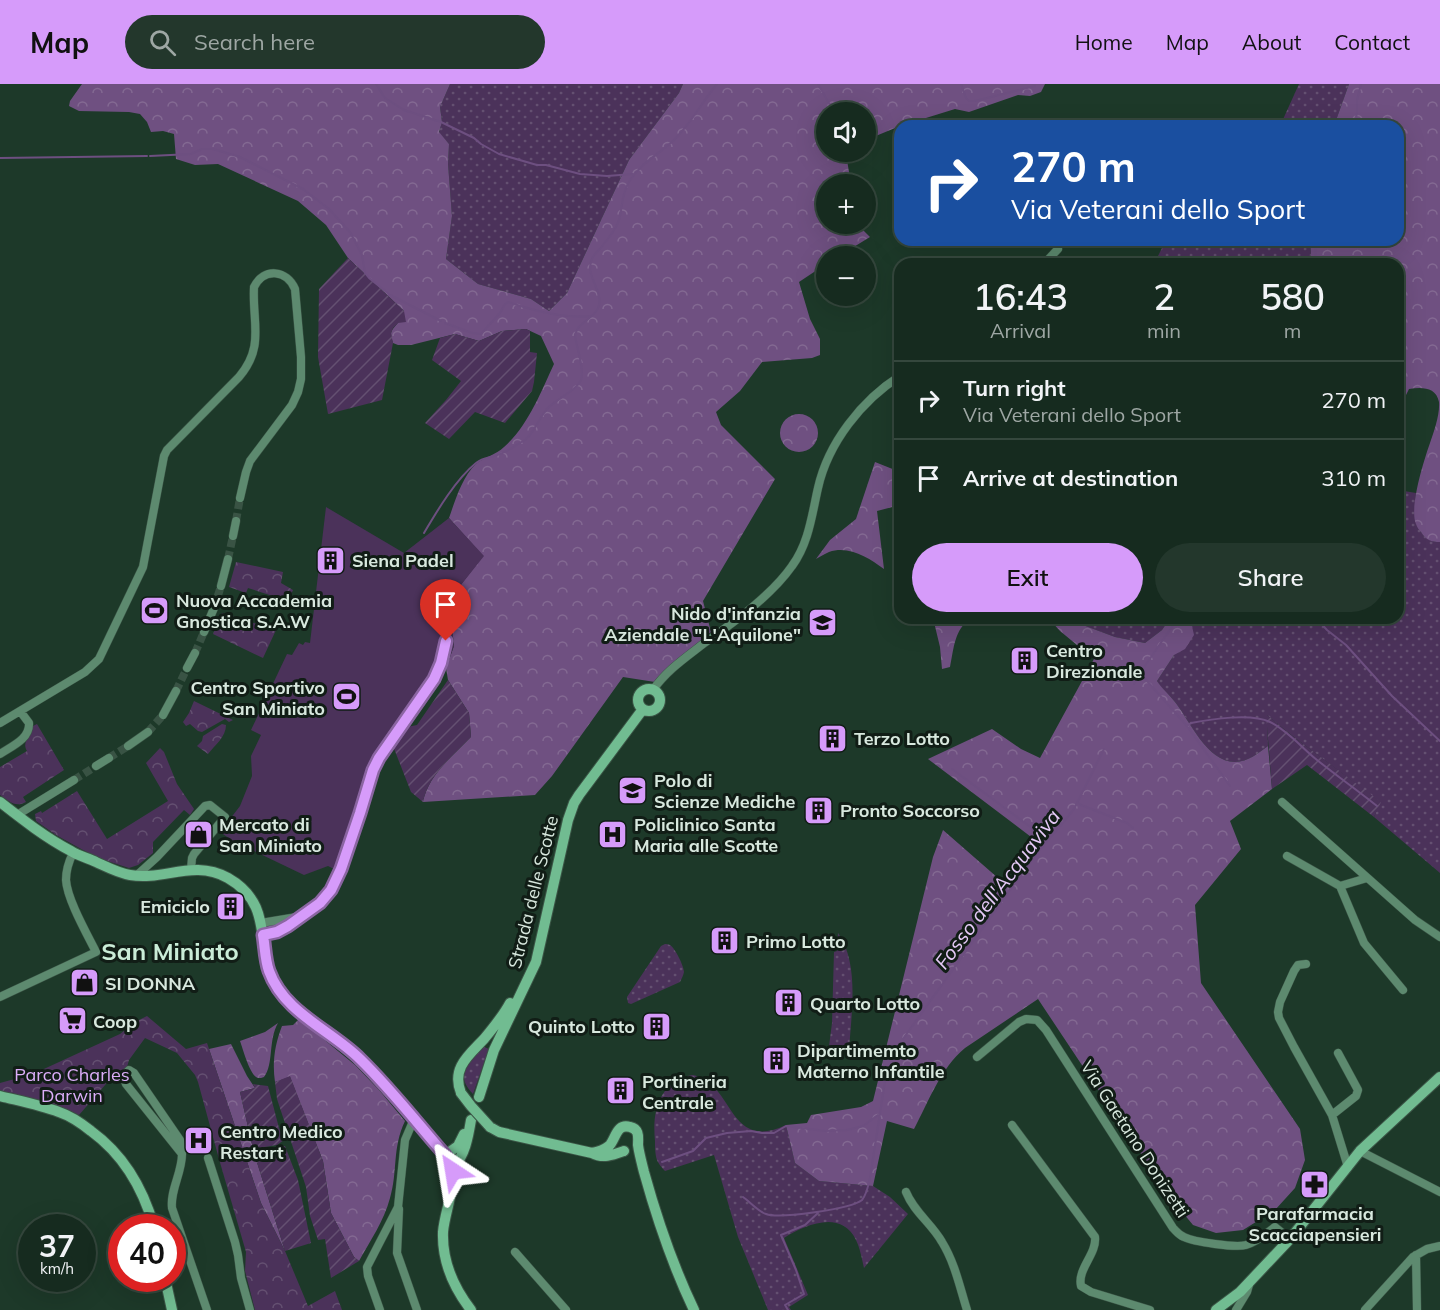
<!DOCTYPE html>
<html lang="en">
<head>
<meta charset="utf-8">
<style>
	body { margin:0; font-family:Mulish,sans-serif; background:#23372c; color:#f1f3f6; height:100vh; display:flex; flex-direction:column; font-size:22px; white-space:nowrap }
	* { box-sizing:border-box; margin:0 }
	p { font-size:20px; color:#9ea7a4 }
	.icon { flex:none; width:33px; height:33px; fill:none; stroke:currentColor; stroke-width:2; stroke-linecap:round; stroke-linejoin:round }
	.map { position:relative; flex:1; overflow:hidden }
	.side { position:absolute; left:894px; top:174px; width:510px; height:366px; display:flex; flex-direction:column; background:#162b1f; border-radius:18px; box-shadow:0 6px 24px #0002,0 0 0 2px #35473d }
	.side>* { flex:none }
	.hud { position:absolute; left:894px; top:36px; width:510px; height:126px; border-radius:18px; box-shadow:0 6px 24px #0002,0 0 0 2px #35473d; background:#1a4fa0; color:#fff; overflow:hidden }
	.tools { position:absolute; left:816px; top:18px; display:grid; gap:12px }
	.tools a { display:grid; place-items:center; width:60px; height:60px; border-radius:50%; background:#162b1f; box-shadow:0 6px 24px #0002,0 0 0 2px #35473d; font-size:30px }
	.speed { position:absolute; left:18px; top:1130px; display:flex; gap:12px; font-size:30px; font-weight:700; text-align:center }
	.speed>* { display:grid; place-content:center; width:78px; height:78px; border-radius:50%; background:#162b1f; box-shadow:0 6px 24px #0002,0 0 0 2px #35473d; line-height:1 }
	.speed small { font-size:15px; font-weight:400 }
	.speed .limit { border:9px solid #d22; background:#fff; color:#111 }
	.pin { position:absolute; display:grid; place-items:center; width:51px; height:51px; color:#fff; margin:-62px -26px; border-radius:50% 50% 50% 0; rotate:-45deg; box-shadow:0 0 6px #0007 }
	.pin .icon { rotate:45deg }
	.me { position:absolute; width:66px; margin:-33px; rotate:327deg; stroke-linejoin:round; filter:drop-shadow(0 0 4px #0008) }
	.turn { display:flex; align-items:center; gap:21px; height:126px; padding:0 18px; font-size:27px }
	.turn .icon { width:78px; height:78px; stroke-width:2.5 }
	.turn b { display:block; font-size:42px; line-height:51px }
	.eta { display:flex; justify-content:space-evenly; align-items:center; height:102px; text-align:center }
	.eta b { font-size:36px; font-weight:600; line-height:42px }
	.action { display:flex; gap:12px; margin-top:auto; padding:12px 18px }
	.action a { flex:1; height:69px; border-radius:36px; background:#d69bfa; color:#111; font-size:24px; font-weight:600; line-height:69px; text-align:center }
	.action a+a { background:#23372c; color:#f1f3f6 }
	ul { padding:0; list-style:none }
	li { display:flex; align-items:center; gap:18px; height:78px; padding:0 18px; border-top:2px solid #35473d }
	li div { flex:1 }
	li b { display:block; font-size:22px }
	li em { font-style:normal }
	header { display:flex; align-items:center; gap:36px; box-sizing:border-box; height:84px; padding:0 30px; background:#d69bfa; color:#111 }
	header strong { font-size:28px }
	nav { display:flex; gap:33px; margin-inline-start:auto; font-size:21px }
	.search { width:420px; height:54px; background:#23372c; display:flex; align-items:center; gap:15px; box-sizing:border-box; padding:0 21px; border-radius:33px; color:#9ea7a4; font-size:22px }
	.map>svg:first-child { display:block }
</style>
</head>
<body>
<header>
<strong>Map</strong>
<div class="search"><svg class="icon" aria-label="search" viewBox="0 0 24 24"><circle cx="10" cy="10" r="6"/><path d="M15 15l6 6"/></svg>Search here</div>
<nav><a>Home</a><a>Map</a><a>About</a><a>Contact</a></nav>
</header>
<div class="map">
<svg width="1440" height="1226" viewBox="0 0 1440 1226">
	<defs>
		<pattern id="grass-dots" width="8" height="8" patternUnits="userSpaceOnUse" patternTransform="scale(1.5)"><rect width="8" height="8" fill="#4b325a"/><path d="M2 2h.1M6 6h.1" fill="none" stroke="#645071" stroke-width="1.8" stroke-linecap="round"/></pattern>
		<pattern id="forest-crowns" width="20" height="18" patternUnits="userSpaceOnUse" patternTransform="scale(1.5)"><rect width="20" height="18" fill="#6f5081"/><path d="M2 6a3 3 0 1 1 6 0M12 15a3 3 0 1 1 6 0" fill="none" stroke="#836992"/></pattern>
		<pattern id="park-crowns" width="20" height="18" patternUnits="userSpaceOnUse" patternTransform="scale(1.5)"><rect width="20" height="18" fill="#4b325a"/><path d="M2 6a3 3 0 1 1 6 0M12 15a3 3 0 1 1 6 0" fill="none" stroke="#645071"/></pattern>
		<pattern id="garden-furrows" width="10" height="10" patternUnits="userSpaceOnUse" patternTransform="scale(1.5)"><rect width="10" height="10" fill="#4b325a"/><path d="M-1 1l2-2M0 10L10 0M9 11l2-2" fill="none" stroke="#645071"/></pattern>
	</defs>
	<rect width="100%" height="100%" fill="#1d3929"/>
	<!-- grass -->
	<path fill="url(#grass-dots)" d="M450,0H683L679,9L629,76L567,209L549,227L531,215L478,200L446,175L452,132L448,80L449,60L439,49L442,37L440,23Z
		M1299,0H1349L1334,42H1280Z
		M1166,156H1310L1311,170L1309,180H1157V174Z
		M1398,406L1416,409C1414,428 1415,458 1440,458V789L1374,733L1380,718L1290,650L1267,631L1268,662C1258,669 1248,678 1235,678C1207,678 1190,637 1175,618C1169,610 1162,606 1157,597L1174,571L1191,538L1195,534H1398Z
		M1071,534H1170L1162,546L1145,559L1115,553L1069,536Z
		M838,849C860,880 851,931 849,967L828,970L832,939L834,868L837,867Z
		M665,860C666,860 668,860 670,861C675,864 684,882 684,888C683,892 682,894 680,898L631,920L628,919L627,913L661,862Z
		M482,962L489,965L473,1010C454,990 468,980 482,962Z
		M692,991C734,997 727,1069 786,1041L795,1079L819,1097L873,1102L890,1113L908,1130L864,1184C862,1175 860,1164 856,1156C841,1125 805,1141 784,1154L808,1211L789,1223L791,1226H768L738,1153L714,1071L665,1087C662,1084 658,1079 657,1076C655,1070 655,1062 655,1057C652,1027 659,998 692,991Z"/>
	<!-- forest -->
	<path fill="url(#forest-crowns)" d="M82,0H450L440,23L442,38L439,48L449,60L448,80L452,132L446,175L478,200L531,215L549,227L567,209L629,76L679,9L683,0H1045L1041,8L1030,12L1018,11L969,28L955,25L900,42L866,56V28H826V68H850L847,76L851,100H826V140H859L860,143L870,153L839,172H826V180L799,198L810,235L820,255V271L812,274L762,278L740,307L716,328L721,341L775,395L703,517L711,548L666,585L655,598L623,593L552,692L535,711L423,718C428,691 453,672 471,653L469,629L448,596L446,584L454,562L449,516L483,472L449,434C455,417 462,393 476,380C484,373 496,371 504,363C528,342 541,308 554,280L541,252L526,245L502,247L479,257L455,250L411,261H398L393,259C390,249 390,248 397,240C400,237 402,231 404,227L348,174L326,141L298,117L218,80L195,81L176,75L174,50L163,47L151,48L147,38L140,30L129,28L79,27L69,22L70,17Z
		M1349,0H1440V458C1431,458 1426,456 1421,448C1419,446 1417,443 1416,440C1409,424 1424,376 1430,359C1434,347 1440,331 1439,318C1436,303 1422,303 1409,305C1401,320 1399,331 1398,348V180H1309L1311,170L1310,156H1398V42H1334Z
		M780 349a19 19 0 1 1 38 0a19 19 0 1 1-38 0Z
		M875,378L900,388V421L877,427L884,485C869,474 849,461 829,468C824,470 820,473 816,475L830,456L856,435Z
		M933,534H971C954,546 954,564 950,583L942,585L940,563Z
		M1053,534H1064L1115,553L1145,559L1162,546L1170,534H1195L1191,538L1194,551L1185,565L1174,571L1157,597C1162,605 1169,610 1175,618C1190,637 1207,678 1235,678C1248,678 1258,669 1268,662L1272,705L1230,737L1241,765L1195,821L1201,899L1300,1045L1305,1076L1295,1104L1275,1126L1243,1146L1216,1149L1193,1141L1169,1112L1038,915L965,964C940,985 929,1017 914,1045L887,1037L873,1102L819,1097L795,1079L786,1041L807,1039L811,1031L861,1023L873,1017L933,773L943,746L1006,801L1039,759L928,675L992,645L1021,665L1040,674L1094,575L1060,547L1051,537Z
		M299,935L355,981L379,1006L405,1037C392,1064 398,1087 390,1114C384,1137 370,1157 359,1177L354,1173L331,1129L323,1077L290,993L275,998C272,978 275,960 282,942L293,941Z
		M278,939C268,956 274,980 264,993C262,994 260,994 258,994C250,992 243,965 240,957L265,948Z
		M231,960L247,992L255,1004L240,1008L254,1069L285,1167L261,1119L209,965Z"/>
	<!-- park -->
	<path fill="url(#park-crowns)" d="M236,478L283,488L281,499L293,506L288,517L248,504L246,509L229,503Z
		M222,529L276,546L263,574L213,550Z
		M194,617L233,636L229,638L225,635L202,648L198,647L190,640L186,642L183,638L189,629Z
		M37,640L64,686L23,713L26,718C15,724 9,717 0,711V683L27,667C21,657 32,653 33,642Z
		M222,640L226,641C226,653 215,661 208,670L197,662L202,657L203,652Z
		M160,664L164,668L177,700L194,725L190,731L184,726L153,758V769L138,781L129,784L104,776L83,766L56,751L36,737L35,730L41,727L42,729L77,707L107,755L168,717L146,679Z
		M147,932L186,965L207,959L261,1119L285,1167L308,1222L335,1207L342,1226H255L245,1187L246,1168L219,1075L198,998L195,991L177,969L145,954L129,976L127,983L118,993H112L79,1031L68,1026L0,1007V999L33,990L120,950L135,938Z"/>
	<!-- garden -->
	<path fill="url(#garden-furrows)" d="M348,174L404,227L406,238L398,239L393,244L391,249L393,259L382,316L328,330L318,273L319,205Z
		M526,245L530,247V268L537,269L534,298L532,307L505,339L475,328L449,355L425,339L446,316L461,297L432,276L440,254L455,250L479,257L502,247Z
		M448,596L469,629L471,653C453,672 428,691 423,718L411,708L393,662L407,643L417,641Z
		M1266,630L1290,650L1381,718L1374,733L1307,681L1272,705Z
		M290,992L323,1077L331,1129L354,1173L359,1177L331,1194L325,1155L318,1156L310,1132L306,1103L277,1015L275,998Z
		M253,1000L268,1002L279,1044L284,1056L277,1061L253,1065L240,1008L255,1004Z
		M285,1062L298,1096L311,1159L285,1167L254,1069Z"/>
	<!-- pitch -->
	<path fill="#4b325a" d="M326,423L404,469L449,434L484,472L449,516L454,562L446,584L407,643L381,677L378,684L344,790L328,782L304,791L233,757L220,748L240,722L252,692L251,672L261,651L251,646L287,570L292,571L299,559L303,561L305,558L310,559Z"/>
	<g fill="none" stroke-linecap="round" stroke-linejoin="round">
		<!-- stream -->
		<path stroke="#6d4f80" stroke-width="2" d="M376,0L385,14L404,26L441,38L474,54L481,60L499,70L537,81H546L580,90L607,92L633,90
			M818,0L834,28
			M961,0L966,14L969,17H975L1035,2
			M1354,42L1357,29V16L1361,0
			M150,72L191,70L202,65H213L240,73L303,105L329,125L350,148L362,171L365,189L369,194L390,211L441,237
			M0,74L147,72
			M1315,180L1316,156
			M445,239L472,249L481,250L500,229L505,220L508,218C534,227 564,235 592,232
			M424,449C437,427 456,395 476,379C483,373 489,374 497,371C506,369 516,361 525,356C534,350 540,331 549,323C557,315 577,306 581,296C585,285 576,263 575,251C576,248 577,245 579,243C585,236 595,232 598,224C605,208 584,192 592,175C594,169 600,166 603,161C607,156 611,151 614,146C624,133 619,114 629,98C640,79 660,70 675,55C692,38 702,18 717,0
			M1316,534L1327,546L1346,561L1392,612L1440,657
			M1140,589L1187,642L1230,702
			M1134,600L1140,589L1178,534
			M1187,642L1191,639C1211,635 1251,629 1270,638C1288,647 1302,664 1317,676C1337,692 1357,706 1377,722
			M952,685L1048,756
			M1077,718L1081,721L1127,739L1133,744
			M903,955L1035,771L1061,741L1074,725L1104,665
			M662,1078L693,1067L706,1054L727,1049L751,1047L762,1049H774L786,1042L825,1047L847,1046L863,1042L878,1031
			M743,1113C749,1117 759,1128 766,1130C779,1135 851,1125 862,1116C867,1110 868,1102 870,1094L885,997
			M788,1226L785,1221L804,1210L796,1186L781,1151L805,1141L818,1129"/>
		<!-- street-tunnel -->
		<path stroke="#395344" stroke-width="8" stroke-dasharray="8 4" stroke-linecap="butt" d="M236,437L240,414
			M228,475L233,452
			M214,524L221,502
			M195,569L204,548
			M176,607L187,584
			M148,648L163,631
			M109,674L128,662
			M74,696L96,682"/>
		<defs>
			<path id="street" d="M1044,180L1058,165
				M233,452L236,437
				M221,502L228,475
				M204,548L214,524
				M187,584L195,569
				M653,606C666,587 685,574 703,560C733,539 771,512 792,482C809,459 812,430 818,404C828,359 862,316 900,292
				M163,631L176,607
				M0,639L85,588L99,575L143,483L164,372L167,366L239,293C265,263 252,238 254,203C264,183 287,186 295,205L301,273V295L298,308L292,321L250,377L246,388L240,414
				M128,662L148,648
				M0,670C12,662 30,655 29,639L20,627
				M96,682L109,674
				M1282,718L1415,836L1440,853
				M17,731L74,696
				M1287,772L1340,802L1364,859L1403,906
				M136,792L157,773L205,722L210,721L225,733L194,770L192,774L191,785
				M1340,802L1367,794
				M261,839L297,833
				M263,851L277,848L293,839L319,819L334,801L357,738L374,682L431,599L440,583L445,564L446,543L442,523L436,508
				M1306,880L1298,881L1294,887L1280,918L1278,928L1279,934L1294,963L1332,1031L1348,1083
				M0,913L96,868C87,850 67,815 66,796C66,787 69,777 73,769
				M977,973L1019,938L1026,935L1037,936L1046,946L1173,1144C1177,1148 1179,1151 1184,1153C1194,1158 1236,1164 1246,1161C1257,1158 1267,1149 1275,1143L1290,1155
				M129,986L134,989L180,1056L182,1070L126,1000L123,992Z
				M1332,1031L1356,1012L1358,1006L1338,969
				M1012,1041L1095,1153C1097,1170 1077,1185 1081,1202L1091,1208L1150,1226
				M1360,1067L1440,1108
				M182,1070C182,1089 170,1106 172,1124L207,1226
				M208,1074L235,1158L238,1171L241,1194L250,1226
				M906,1108C914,1128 932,1140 942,1158C955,1179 960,1204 967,1226
				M399,1125L397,1169L417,1226
				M515,1168L566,1226
				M1416,1171L1417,1226
				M380,1226L368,1192L367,1183L398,1123L405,1056L414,1035
				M1236,1226L1247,1208L1249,1201
				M1365,1226L1413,1173L1427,1165L1440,1162"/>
			<path id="secondary" d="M638 616a11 11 0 1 1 22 0a11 11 0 1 1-22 0Z
				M0,718C23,736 46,754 71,767C79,772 88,774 96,778C107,783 118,789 130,791C164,797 193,775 228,794C277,822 253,866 276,902C296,932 329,946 355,969C375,988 392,1009 409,1030C421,1044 433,1058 445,1071C448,1075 451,1079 453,1083C457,1097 444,1131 443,1148C442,1177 454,1204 471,1226
				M461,1009C451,984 469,971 484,955C494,943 503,932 510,919
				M0,1012C20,1017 40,1021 59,1028C71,1032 81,1039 91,1047C124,1071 143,1104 154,1143
				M479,1013L494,966L536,878L568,736L574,719L579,711L643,625
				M490,1043L499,1048L592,1069C603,1075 613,1071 624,1067
				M592,1069C598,1068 604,1066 609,1062C616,1055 616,1039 630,1043C640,1045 638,1054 638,1061C639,1069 642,1080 644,1088C657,1135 673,1182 694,1226
				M445,1071L458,1062L464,1050
				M453,1084C465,1071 468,1054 471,1036
				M165,1194L172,1226
				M1216,1226L1240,1208L1290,1155L1360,1067L1440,993"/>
		</defs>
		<!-- street casing -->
		<use href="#street" stroke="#3b5546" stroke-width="9"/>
		<!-- secondary casing -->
		<use href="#secondary" stroke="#3b5546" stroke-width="12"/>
		<!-- street -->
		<use href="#street" stroke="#5d8a6f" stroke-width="8"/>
		<!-- secondary -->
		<use href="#secondary" stroke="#71bc91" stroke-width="10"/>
		<defs>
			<path id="secondary-bridge" d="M461,1009L471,1022L490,1043"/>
		</defs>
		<!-- secondary-bridge casing -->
		<use href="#secondary-bridge" stroke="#3b5546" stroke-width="12" stroke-linecap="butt"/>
		<!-- secondary-bridge -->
		<use href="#secondary-bridge" stroke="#71bc91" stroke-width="10"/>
	</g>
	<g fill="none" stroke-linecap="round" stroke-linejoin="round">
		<defs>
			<path id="route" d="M446,557L441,579L434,595L379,674L373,686L360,729L341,785L331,806L320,819L288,842L277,848L263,851C265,863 265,876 269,887C284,929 331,946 360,975C391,1005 417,1039 445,1071L451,1080L453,1087"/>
		</defs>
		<!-- route casing -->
		<use href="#route" stroke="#8b65a2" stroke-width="15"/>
		<!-- route -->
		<use href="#route" stroke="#d69bfa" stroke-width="10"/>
	</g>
	<!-- icons -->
	<defs>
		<symbol id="building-square" viewBox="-11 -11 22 22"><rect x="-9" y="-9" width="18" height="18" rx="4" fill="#d69bfa" stroke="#111d16"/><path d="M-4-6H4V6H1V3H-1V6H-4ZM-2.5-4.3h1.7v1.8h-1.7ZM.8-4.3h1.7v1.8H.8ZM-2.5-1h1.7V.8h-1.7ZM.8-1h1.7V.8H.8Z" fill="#111"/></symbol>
		<symbol id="stadium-square" viewBox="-11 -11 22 22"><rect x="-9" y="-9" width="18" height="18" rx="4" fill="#d69bfa" stroke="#111d16"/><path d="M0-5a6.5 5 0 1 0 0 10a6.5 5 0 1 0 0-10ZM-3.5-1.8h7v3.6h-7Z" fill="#111"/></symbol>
		<symbol id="school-square" viewBox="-11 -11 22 22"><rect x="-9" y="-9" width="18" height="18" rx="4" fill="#d69bfa" stroke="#111d16"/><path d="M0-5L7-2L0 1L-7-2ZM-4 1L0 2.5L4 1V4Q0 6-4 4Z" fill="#111"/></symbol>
		<symbol id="university-square" viewBox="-11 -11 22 22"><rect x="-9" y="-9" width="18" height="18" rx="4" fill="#d69bfa" stroke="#111d16"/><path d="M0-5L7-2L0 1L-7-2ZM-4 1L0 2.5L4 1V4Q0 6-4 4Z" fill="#111"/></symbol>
		<symbol id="shop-square" viewBox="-11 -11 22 22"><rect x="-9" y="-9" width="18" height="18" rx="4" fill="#d69bfa" stroke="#111d16"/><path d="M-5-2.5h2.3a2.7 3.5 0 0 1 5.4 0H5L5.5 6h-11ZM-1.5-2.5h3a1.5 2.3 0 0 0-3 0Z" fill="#111"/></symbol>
		<symbol id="hospital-square" viewBox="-11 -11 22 22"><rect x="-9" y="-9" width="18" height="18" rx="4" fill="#d69bfa" stroke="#111d16"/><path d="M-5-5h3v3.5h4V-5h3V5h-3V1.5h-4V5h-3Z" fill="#111"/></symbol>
		<symbol id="supermarket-square" viewBox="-11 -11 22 22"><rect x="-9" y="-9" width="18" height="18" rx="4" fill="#d69bfa" stroke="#111d16"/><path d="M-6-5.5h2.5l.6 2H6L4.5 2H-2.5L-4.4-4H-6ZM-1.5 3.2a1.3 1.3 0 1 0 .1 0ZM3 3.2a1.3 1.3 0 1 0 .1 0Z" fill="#111"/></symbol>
		<symbol id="pharmacy-square" viewBox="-11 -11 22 22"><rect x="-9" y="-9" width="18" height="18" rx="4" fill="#d69bfa" stroke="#111d16"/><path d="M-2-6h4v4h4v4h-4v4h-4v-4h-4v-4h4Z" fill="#111"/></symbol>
	</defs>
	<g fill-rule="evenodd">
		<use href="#building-square" x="314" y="460" width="33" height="33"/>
		<use href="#stadium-square" x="138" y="510" width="33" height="33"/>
		<use href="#school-square" x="806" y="522" width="33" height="33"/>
		<use href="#building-square" x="1008" y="560" width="33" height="33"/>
		<use href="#stadium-square" x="330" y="596" width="33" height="33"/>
		<use href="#building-square" x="816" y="638" width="33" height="33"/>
		<use href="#university-square" x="616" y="690" width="33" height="33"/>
		<use href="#building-square" x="802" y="710" width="33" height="33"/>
		<use href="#shop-square" x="182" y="734" width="33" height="33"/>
		<use href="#hospital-square" x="596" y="734" width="33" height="33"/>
		<use href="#building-square" x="214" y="806" width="33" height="33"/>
		<use href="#building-square" x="708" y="840" width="33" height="33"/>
		<use href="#shop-square" x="68" y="882" width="33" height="33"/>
		<use href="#building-square" x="772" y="902" width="33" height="33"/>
		<use href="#supermarket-square" x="56" y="920" width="33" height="33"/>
		<use href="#building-square" x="640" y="926" width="33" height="33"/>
		<use href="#building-square" x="760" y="960" width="33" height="33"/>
		<use href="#building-square" x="604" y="990" width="33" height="33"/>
		<use href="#hospital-square" x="182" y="1040" width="33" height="33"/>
		<use href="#pharmacy-square" x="1298" y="1084" width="33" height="33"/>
	</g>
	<g text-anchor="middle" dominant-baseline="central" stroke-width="6" stroke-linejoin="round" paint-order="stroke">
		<!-- poi labels -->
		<g font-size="18" font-weight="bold" fill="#d8e8de" stroke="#111d16" text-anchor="start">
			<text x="352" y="476">Siena Padel</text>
			<text x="176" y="516">Nuova Accademia<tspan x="176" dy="21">Gnostica S.A.W</tspan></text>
			<text x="801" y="529" text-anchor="end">Nido d'infanzia<tspan x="801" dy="21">Aziendale "L'Aquilone"</tspan></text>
			<text x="1046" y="566">Centro<tspan x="1046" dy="21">Direzionale</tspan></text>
			<text x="325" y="603" text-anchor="end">Centro Sportivo<tspan x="325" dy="21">San Miniato</tspan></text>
			<text x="854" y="654">Terzo Lotto</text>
			<text x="654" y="696">Polo di<tspan x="654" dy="21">Scienze Mediche</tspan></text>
			<text x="840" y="726">Pronto Soccorso</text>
			<text x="219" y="740">Mercato di<tspan x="219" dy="21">San Miniato</tspan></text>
			<text x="634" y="740">Policlinico Santa<tspan x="634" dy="21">Maria alle Scotte</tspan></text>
			<text x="210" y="822" text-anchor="end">Emiciclo</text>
			<text x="746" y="857">Primo Lotto</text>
			<text x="105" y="899">SI DONNA</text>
			<text x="810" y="919">Quarto Lotto</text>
			<text x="93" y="937">Coop</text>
			<text x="635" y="942" text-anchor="end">Quinto Lotto</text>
			<text x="797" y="966">Dipartimemto<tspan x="797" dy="21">Materno Infantile</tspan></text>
			<text x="642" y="997">Portineria<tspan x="642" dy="21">Centrale</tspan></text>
			<text x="220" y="1047">Centro Medico<tspan x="220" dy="21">Restart</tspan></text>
			<text x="1315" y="1129" text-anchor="middle">Parafarmacia<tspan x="1315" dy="21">Scacciapensieri</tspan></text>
		</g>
		<!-- street labels -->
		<g font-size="18" fill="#d8e8de" stroke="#111d16">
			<text transform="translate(533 808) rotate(-76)">Strada delle Scotte</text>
			<text transform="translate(1135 1055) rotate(57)">Via Gaetano Donizetti</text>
		</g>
		<!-- park labels -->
		<g font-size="18" fill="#dcaef9" stroke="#111d16">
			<text x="72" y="990">Parco Charles<tspan x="72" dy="21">Darwin</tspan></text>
		</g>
		<!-- water labels -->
		<g font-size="20" font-style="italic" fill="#e6caf8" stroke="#111d16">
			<text transform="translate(997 805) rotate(-53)">Fosso dell'Acquaviva</text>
		</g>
		<!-- district labels -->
		<g font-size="24" font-weight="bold" fill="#caecd7" stroke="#111d16">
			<text x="170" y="867">San Miniato</text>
		</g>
	</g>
</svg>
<div class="tools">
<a><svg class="icon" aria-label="sound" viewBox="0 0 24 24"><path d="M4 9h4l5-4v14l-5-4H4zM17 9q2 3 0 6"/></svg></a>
<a>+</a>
<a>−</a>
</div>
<div class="speed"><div>37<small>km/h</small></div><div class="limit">40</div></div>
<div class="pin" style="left:446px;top:557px;background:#d93025"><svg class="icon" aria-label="arrive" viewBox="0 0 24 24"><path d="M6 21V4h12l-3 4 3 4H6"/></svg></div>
<svg class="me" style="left:453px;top:1087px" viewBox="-20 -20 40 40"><path d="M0-17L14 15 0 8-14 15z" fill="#d69bfa" stroke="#fff" stroke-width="4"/></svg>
<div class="hud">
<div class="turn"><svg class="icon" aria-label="right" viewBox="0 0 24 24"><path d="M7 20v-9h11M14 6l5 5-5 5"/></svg><div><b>270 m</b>Via Veterani dello Sport</div></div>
</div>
<section class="side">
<div class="eta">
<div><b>16:43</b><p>Arrival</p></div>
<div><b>2</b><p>min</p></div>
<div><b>580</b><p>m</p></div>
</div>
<ul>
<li><svg class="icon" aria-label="right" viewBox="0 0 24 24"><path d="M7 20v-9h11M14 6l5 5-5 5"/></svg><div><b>Turn right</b><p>Via Veterani dello Sport</p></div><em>270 m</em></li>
<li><svg class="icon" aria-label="arrive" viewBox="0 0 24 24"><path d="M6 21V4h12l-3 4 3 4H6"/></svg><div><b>Arrive at destination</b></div><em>310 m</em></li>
</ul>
<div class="action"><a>Exit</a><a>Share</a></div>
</section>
</div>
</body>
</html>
